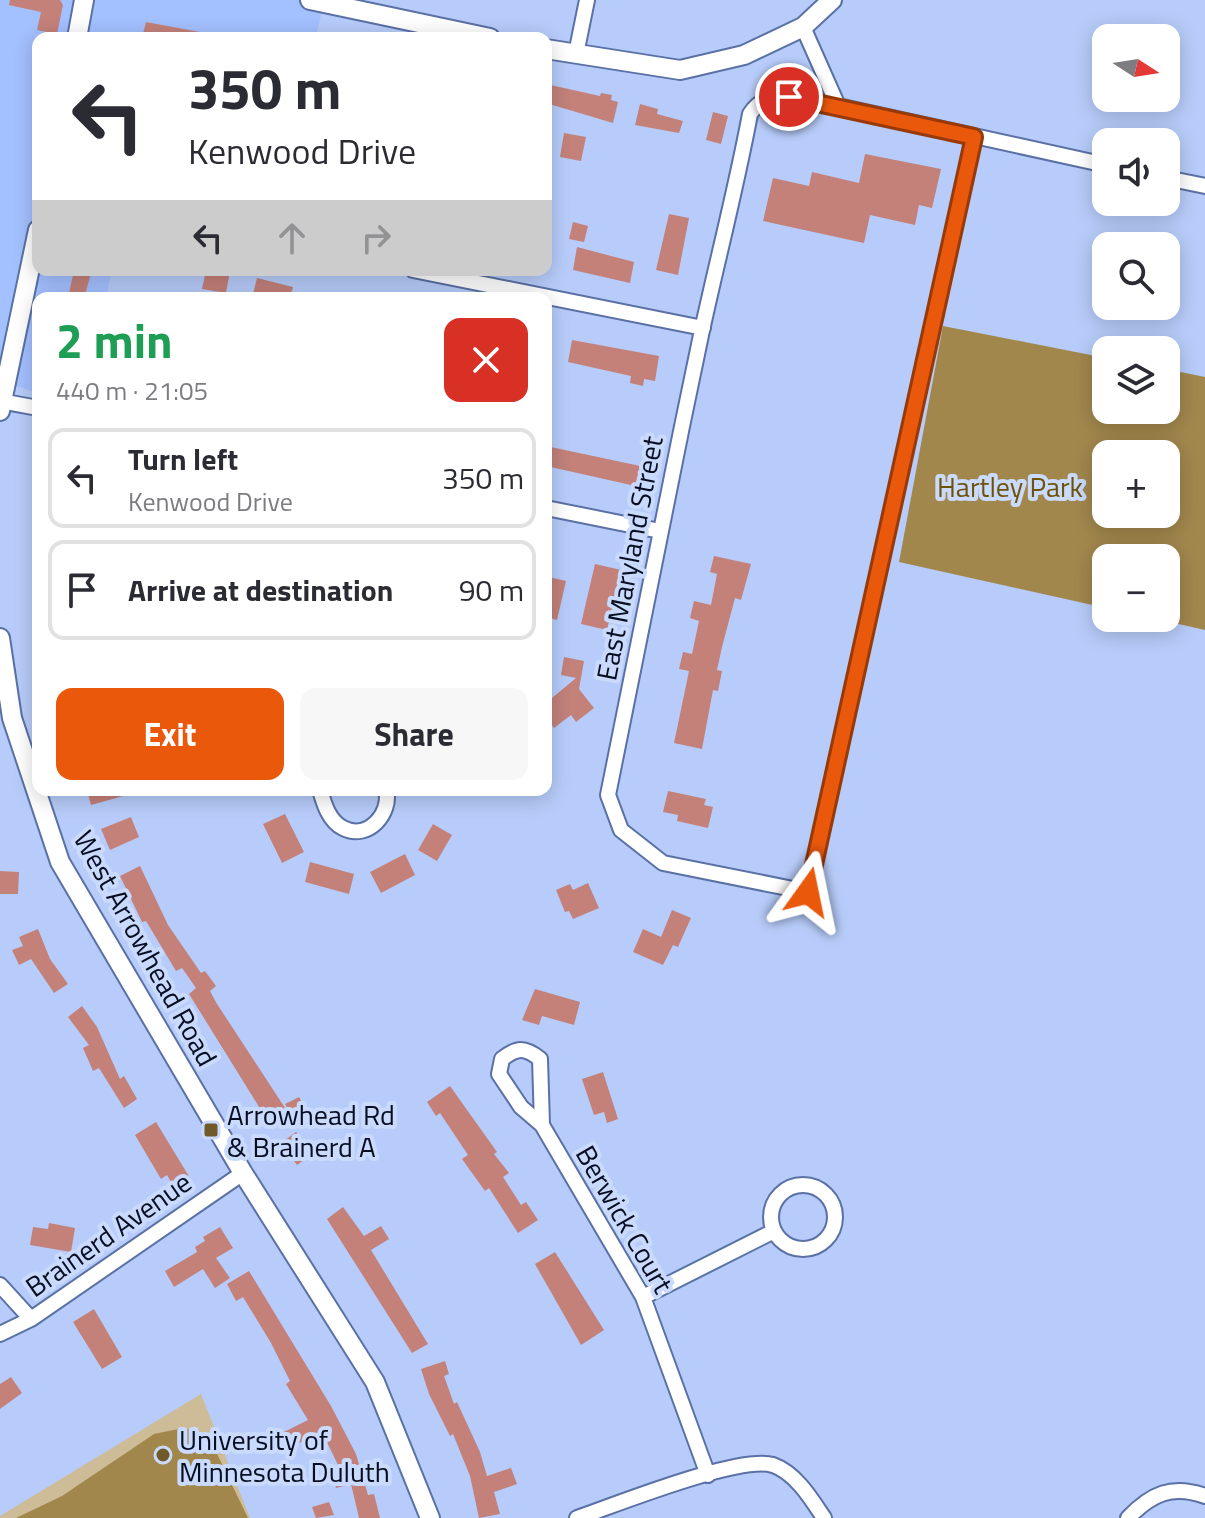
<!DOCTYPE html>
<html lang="en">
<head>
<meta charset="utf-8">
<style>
	body { margin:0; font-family:"Titillium Web",sans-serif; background:#f7f7f7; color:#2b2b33; height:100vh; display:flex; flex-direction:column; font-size:30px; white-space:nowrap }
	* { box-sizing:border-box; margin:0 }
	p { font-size:26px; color:#7c7c81 }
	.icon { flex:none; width:44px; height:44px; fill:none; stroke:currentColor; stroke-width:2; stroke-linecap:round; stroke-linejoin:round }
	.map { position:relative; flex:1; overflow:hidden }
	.details { position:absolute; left:32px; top:292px; width:520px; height:504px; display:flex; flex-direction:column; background:#fff; border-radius:16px; box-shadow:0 4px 20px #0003 }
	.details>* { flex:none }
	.guide { position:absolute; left:32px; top:32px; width:520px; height:244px; border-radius:16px; box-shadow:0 4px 20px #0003; background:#fff; color:#2b2b33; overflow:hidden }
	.needle { width:52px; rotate:102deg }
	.fabs { position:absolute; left:1092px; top:24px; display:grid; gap:16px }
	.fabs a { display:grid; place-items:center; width:88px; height:88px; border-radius:16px; background:#fff; box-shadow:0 4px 20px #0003; font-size:40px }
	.pin { position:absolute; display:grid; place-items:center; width:68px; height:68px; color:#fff; margin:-34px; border:4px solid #fff; border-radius:50%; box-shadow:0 2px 8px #0007 }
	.me { position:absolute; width:88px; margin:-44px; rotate:12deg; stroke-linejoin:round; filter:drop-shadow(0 0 6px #0008) }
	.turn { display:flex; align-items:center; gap:28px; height:168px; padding:0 24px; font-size:36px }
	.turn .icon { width:104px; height:104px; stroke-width:2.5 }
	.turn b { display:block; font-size:56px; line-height:68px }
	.lanes { display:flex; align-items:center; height:76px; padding:0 24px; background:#0003; justify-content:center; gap:40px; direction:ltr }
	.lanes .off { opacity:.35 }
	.round { display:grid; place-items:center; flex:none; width:84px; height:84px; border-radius:16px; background:#f7f7f7 }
	.summary { display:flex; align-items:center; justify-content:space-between; height:136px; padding:0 24px }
	h1 { font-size:48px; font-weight:700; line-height:60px; color:#1e9e55 }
	.cta { display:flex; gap:16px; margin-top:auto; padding:16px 24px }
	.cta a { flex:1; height:92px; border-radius:16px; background:#ea580c; color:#fff; font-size:32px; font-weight:700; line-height:92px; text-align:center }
	.cta a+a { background:#f7f7f7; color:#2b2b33 }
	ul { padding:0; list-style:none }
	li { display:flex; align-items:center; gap:24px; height:100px; margin:0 16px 12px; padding:0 8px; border:4px solid #e1e1e2; border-radius:16px }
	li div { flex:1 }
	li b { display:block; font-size:30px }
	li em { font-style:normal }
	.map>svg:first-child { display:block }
</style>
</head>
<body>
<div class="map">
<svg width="1205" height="1518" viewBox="0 0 1205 1518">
	<rect width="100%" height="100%" fill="#b7ccfa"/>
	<!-- built -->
	<path fill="#a3c0ff" d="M0,0H324L316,38H38V270H112L106,298H38V393L0,381Z"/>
	<!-- green -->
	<path fill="#cdbc97" d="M201,1394L250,1518H0V1516Z"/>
	<!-- forest -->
	<path fill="#a2874d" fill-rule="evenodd" d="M943,326L1106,358V410H1166V369L1205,377V630L1152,618H1166V558H1106V608L899,562ZM1106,454H1166V514H1106Z
		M183,1428L208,1435L248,1518H16L62,1496L154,1434Z"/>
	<!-- building -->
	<path fill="#c3817a" d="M10,0H60L63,5L57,34L37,30L41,12L9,5Z
		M146,22L200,32L199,38H142Z
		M546,84L600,96L601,93L612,95L611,100L618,102L613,123L546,103Z
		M640,104L658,109L657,114L683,121L679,133L635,125Z
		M713,112L728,116L721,144L706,140Z
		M564,133L586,137L581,161L560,157Z
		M865,154L941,169L932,208L919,205L915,225L870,215L864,243L763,221L773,178L809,186L812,172L859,183Z
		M669,214L689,218L678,275L656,270Z
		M573,222L588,226L584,242L569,239Z
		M577,247L634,262L630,283L573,270Z
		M74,270H92L84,298H68Z
		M206,270L230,271L226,293L202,289Z
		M257,278L293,287L290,298H252Z
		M572,340L659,356L655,381L644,379L643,386L630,383L631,376L568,362Z
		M546,446L645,467L640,487L546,466Z
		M714,556L751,564L741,600L735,598L722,647L717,670L722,671L718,691L713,690L702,749L674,743L689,671L679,669L683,652L692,654L699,621L690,618L694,601L711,605L717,574L710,572Z
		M595,564L621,570L607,630L581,624Z
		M549,577L566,581L557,620L546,617Z
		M564,657L584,661L579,689L594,708L576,722L571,715L554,728L546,717V703L576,678L561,675Z
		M87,790H133L134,793L91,805Z
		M668,791L706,799L704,805L713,807L708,828L677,821L678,815L663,812Z
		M285,814L304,852L282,863L263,824Z
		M131,817L139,837L110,850L101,829Z
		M433,824L452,835L437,861L418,850Z
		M405,854L415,875L381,893L370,872Z
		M310,862L354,874L349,894L305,882Z
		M140,866L168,925L201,973L205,971L216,986L210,991L217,1004L287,1111L269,1123L189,994L196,988L182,968L176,971L146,921L142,922L120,876Z
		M0,871L19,872L18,894H0Z
		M588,883L599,908L573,919L569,911L565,912L556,890L570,884L573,890Z
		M672,910L691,918L678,947L673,945L663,965L633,952L643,929L661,937Z
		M38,929L50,959L68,984L54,993L31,959L19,965L12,950L23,946L19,937Z
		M535,989L580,1002L574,1025L542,1016L539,1025L522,1020Z
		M82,1006L97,1027L120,1079L124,1076L137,1099L124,1108L99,1068L93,1071L83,1048L89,1045L68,1017Z
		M603,1072L618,1119L607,1123L604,1112L594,1115L582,1079Z
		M450,1086L497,1152L494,1154L509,1173L503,1177L521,1205L526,1202L538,1220L518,1233L489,1188L485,1191L462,1159L468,1155L440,1113L436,1116L427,1102Z
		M299,1097L306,1110L292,1117L285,1104Z
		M156,1122L190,1178L174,1187L167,1175L161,1179L135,1135Z
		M296,1132L312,1154L297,1165L281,1143Z
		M343,1207L364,1236L381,1226L389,1239L371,1250L428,1344L412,1353L327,1219Z
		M49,1223L75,1228L71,1252L30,1245L33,1227L48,1229Z
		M220,1227L233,1248L216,1258L230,1278L215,1288L203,1269L174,1287L165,1271L197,1252L195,1247L205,1241L203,1237Z
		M555,1252L604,1330L581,1345L535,1264Z
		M249,1271L331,1406L356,1454L368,1495L374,1494L380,1518H359L351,1484L336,1488L331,1470L339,1467L322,1432L281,1452L274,1437L308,1420L286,1384L290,1381L271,1343L243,1297L236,1301L227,1284Z
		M94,1309L122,1357L102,1369L73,1322Z
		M445,1361L449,1374L444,1376L454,1404L457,1402L480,1452L487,1476L511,1468L517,1484L494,1492L500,1514L479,1518L470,1476L453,1434L450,1436L429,1394L421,1369Z
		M11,1377L22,1393L0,1409V1384Z
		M329,1502L334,1515L316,1518L312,1507Z"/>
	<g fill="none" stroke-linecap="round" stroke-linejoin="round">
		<defs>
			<path id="street" d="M803,27L838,106L1106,165
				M576,54L587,0
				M838,106C808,101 769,84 750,114C736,189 717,261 701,335C669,488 638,641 608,795L621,830L663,863L808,892L974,137
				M1166,178L1205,186
				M413,270L703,328
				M0,401L38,408
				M546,508L660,531
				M320,790C324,804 329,821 343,828C368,841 392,813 386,790
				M542,1125L540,1059C525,1047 517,1047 502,1059L499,1074L521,1107L542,1125L643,1297L708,1475
				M771 1217a32 32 0 1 1 64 0a32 32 0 1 1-64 0Z
				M0,1285L31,1319
				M643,1297L774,1231
				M0,1334L31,1319L243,1173
				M577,1518C615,1505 739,1455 773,1465C796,1473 812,1500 824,1518
				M1128,1518C1151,1494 1172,1484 1205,1496"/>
			<path id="secondary" d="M310,0L490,38
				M77,38L84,0
				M546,49L680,70L744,55L803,27L832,0
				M0,411L38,230
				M0,638L12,718L60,862L243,1173L375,1382L430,1518"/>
		</defs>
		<!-- street casing -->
		<use href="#street" stroke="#5a71a5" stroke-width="18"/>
		<!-- secondary casing -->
		<use href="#secondary" stroke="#5a71a5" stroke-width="22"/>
		<!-- street -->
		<use href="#street" stroke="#fff" stroke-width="14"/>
		<!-- secondary -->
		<use href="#secondary" stroke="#fff" stroke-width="18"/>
	</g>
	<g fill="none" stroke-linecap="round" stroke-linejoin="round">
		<defs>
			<path id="route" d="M789,97L974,137L808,892"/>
		</defs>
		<!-- route casing -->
		<use href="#route" stroke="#983908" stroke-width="20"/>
		<!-- route -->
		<use href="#route" stroke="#ea580c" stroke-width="14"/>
	</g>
	<!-- markers -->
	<g fill="#705a29" stroke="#c9dafc" stroke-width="3">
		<rect x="203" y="1122" width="16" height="16" rx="4"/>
		<circle cx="163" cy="1455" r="8"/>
	</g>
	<g text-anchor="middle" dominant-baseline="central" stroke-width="8" stroke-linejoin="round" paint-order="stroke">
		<!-- park labels -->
		<g font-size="28" fill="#6e5307" stroke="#c9dafc">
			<text x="1010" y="486">Hartley Park</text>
		</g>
		<!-- street labels -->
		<g font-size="28" fill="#070e22" stroke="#c9dafc">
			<text transform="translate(629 558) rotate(-79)">East Maryland Street</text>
			<text transform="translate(146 948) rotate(61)">West Arrowhead Road</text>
			<text transform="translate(625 1219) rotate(60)">Berwick Court</text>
			<text transform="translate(108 1234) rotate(-35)">Brainerd Avenue</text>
		</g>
		<!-- poi labels -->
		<g font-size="28" fill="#070e22" stroke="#c9dafc" text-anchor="start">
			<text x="227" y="1114">Arrowhead Rd<tspan x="227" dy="32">&amp; Brainerd A</tspan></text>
			<text x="179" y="1439">University of<tspan x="179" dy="32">Minnesota Duluth</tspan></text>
		</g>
	</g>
</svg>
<div class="fabs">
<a><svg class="needle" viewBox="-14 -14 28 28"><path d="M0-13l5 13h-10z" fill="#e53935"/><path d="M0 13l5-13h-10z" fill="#7c7c81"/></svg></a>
<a><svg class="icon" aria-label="sound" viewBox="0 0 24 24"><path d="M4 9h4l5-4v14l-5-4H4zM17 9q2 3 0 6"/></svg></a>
<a><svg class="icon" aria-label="search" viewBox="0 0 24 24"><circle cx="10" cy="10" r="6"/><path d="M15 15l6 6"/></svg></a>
<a><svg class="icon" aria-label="layers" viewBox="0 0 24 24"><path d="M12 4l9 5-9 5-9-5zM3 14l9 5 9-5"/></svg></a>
<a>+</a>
<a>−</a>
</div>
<div class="pin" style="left:789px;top:97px;background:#d93025"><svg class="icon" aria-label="arrive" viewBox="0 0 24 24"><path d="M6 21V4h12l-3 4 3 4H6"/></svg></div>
<svg class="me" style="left:808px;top:892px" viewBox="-20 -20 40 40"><path d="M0-17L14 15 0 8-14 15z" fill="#ea580c" stroke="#fff" stroke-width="4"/></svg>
<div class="guide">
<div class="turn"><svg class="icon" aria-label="left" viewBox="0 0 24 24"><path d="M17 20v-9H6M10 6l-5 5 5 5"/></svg><div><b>350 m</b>Kenwood Drive</div></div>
<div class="lanes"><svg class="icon" aria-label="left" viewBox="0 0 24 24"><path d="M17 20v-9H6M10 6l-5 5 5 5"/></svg><svg class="icon off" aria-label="ahead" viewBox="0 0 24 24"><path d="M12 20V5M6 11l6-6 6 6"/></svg><svg class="icon off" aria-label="right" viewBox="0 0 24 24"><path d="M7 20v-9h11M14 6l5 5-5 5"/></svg></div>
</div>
<section class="details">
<div class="summary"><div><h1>2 min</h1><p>440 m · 21:05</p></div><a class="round" style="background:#d93025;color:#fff"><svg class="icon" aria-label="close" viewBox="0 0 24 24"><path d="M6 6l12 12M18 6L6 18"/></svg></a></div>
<ul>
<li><svg class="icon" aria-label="left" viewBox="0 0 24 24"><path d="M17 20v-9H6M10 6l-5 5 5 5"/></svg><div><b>Turn left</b><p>Kenwood Drive</p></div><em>350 m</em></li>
<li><svg class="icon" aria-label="arrive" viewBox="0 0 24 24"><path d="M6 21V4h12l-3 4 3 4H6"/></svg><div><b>Arrive at destination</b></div><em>90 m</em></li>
</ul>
<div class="cta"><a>Exit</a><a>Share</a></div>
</section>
</div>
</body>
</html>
